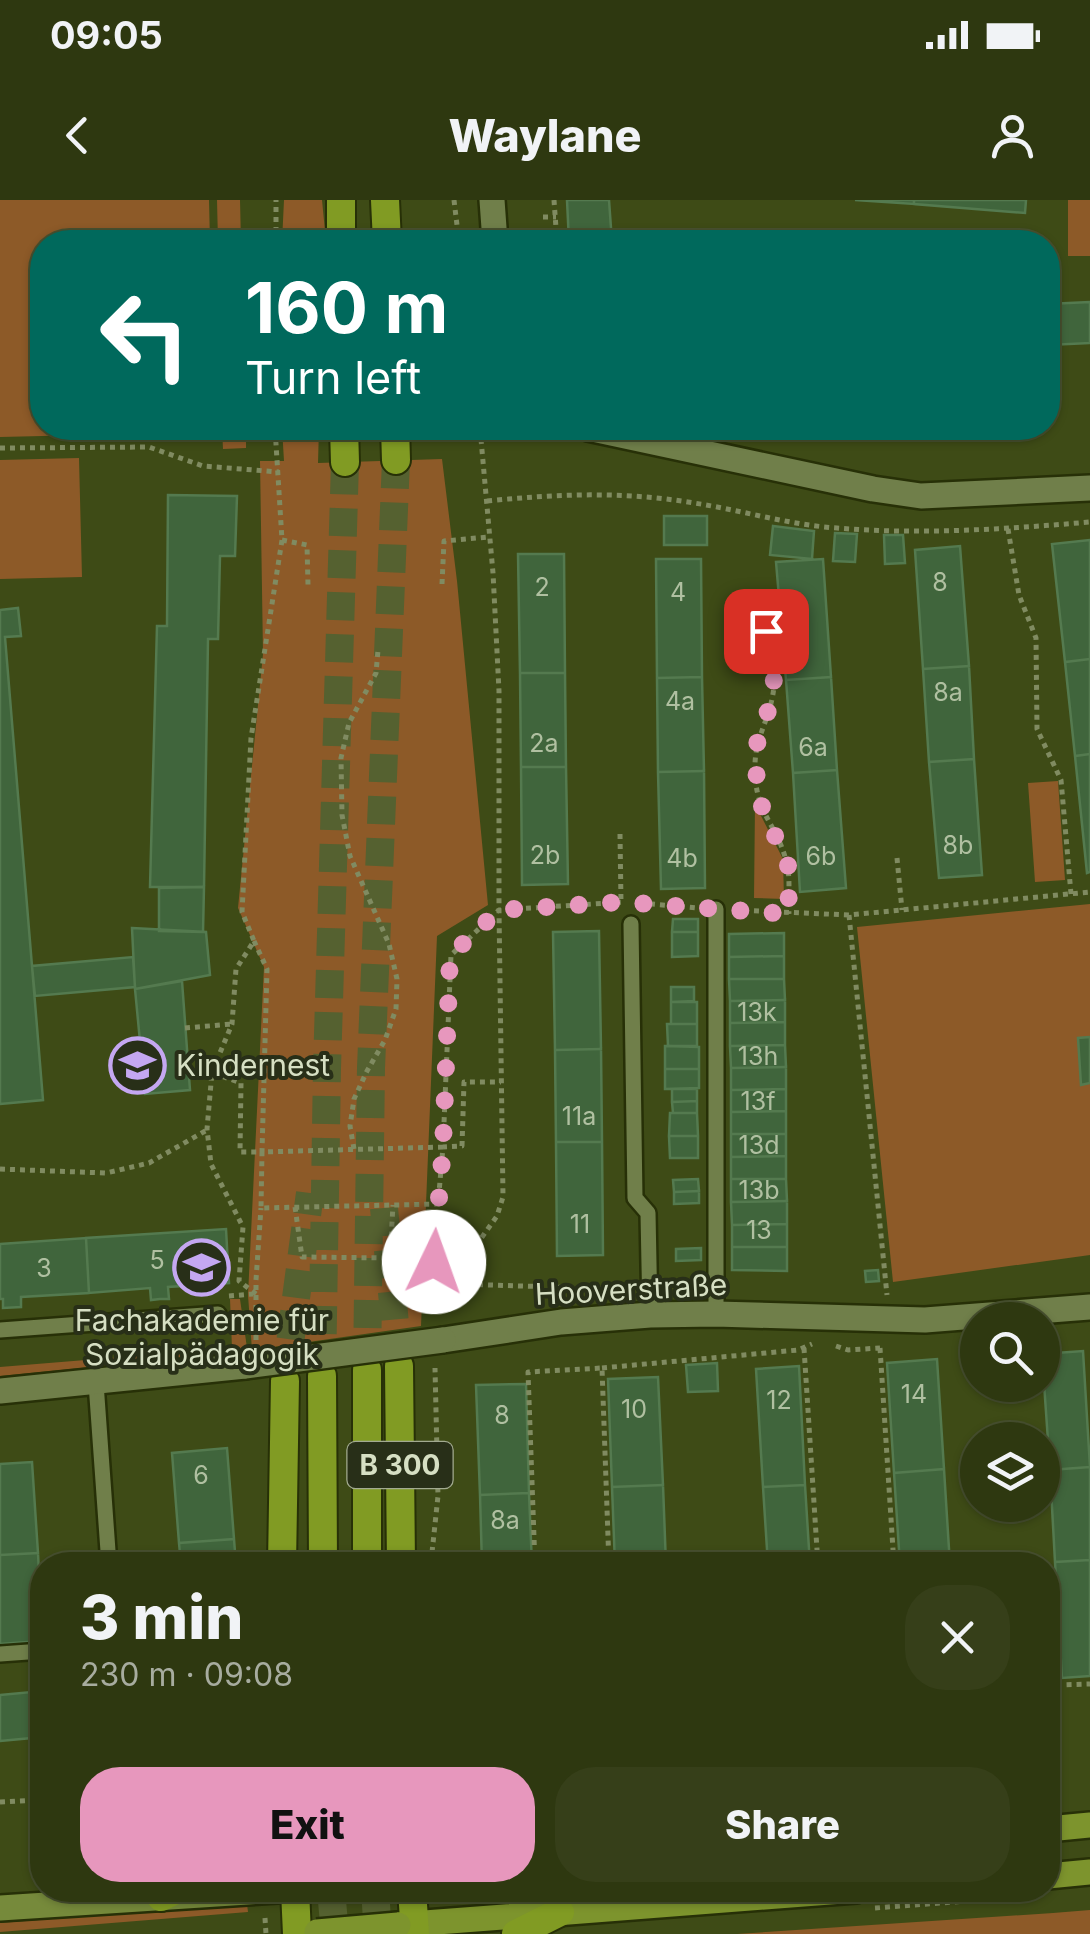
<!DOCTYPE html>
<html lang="en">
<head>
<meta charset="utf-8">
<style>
	body { margin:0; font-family:Inter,sans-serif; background:#363f19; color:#f1f3f6; height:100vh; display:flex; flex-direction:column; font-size:38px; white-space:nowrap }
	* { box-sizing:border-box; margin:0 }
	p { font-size:32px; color:#a7ac9f }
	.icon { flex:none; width:55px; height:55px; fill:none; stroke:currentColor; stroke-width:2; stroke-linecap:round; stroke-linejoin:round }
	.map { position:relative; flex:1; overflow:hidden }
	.drawer { position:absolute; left:30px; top:1352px; width:1030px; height:350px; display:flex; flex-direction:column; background:#2e3810; border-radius:40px; box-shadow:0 2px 8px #0004,0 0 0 2px #495230 }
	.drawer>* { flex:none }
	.top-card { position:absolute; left:30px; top:30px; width:1030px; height:210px; border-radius:40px; box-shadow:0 2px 8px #0004,0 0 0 2px #495230; background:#00695c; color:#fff; overflow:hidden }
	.fabs { position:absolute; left:960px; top:1102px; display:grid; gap:20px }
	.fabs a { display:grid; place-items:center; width:100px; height:100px; border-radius:50%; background:#2e3810; box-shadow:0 2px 8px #0004,0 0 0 2px #495230; font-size:50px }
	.pin { position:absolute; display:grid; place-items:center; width:85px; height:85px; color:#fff; margin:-42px; border-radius:20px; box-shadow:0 5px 15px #0006 }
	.me { position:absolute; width:110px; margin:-55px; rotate:3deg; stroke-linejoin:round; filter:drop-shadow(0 0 8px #0008) }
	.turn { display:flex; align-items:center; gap:35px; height:210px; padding:0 50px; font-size:45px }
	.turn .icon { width:130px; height:130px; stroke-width:2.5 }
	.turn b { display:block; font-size:70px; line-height:85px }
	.round { display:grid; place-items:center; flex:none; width:105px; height:105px; border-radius:40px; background:#363f19 }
	.summary { display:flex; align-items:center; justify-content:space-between; height:170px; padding:0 50px }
	h1 { font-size:60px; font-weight:800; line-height:75px }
	.primary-button { display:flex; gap:20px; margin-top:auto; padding:20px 50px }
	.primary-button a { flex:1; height:115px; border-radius:40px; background:#e797bd; color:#111; font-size:40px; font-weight:800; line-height:115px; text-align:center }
	.primary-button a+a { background:#363f19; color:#f1f3f6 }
	.status { display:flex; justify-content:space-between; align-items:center; height:70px; padding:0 50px; background:#2e3810; direction:ltr }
	.status svg { height:28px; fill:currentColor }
	header { display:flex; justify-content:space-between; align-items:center; height:130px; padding:0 50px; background:#2e3810; font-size:45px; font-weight:800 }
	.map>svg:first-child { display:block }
</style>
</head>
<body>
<div class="status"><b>09:05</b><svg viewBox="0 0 49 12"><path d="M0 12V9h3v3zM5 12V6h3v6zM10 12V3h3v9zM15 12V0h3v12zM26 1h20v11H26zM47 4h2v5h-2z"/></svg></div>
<header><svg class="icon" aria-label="back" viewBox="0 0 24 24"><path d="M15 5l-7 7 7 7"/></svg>Waylane<svg class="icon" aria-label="person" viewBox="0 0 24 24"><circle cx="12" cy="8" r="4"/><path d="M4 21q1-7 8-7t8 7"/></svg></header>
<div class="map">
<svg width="1090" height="1734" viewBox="0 0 1090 1734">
	<rect width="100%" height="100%" fill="#3e4b16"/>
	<!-- green -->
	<path fill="#8d5a28" d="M0,0H209L210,42H42V228H214V232L0,237Z
		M217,0H240L241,42H218Z
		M284,0H322L325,31L323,42H282Z
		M1068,0H1090V56H1068Z
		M222,228H246V248L223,249Z
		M282,228H319L318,263L442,259L457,381L488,705L437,736L421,1126L252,1150L248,1095L264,767L238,708L263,454L260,261H284Z
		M79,258L82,377L0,379V260Z
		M1058,581L1065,680L1035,682L1028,583Z
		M755,604L783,659L784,699L754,698Z
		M1090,704V1055L893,1082L857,727Z
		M230,1099H240L247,1148L151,1161L0,1176V1167L232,1148Z
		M247,1704L248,1712L0,1732V1723Z
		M1090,1710V1734H737L1053,1713Z"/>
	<!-- building -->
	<path fill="#40653c" stroke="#547a4f" stroke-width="2.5" d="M567,0H609L612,42H569Z
		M855,0H914V4Z
		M914,0H1026L1025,13L914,4Z
		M1090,102V143L1049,145L1048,104Z
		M168,295L237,296L235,356H220L218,439H208L204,687H150L157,426H167Z
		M664,316H707V345H664Z
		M773,326L814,331L812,359L770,355Z
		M835,333L857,334L855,362L833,361Z
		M884,335H903L905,363L885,364Z
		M1090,340V459L1065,462L1052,344Z
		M960,346L969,466L923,469L915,350Z
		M518,354H564L565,473H520Z
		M656,359H701L702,477L657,478Z
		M823,359L831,477L786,480L776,362Z
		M18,408L21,436L5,437L43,900L0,904V410Z
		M1090,459V554L1075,556L1065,462Z
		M969,466L974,559L929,562L923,469Z
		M520,473H565L566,567H521Z
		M702,477L704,571L658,572L657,478Z
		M831,477L837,570L793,573L786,480Z
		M1090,554V672L1087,673L1075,556Z
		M974,559L982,675L939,678L929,562Z
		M521,567H566L568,684L522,685Z
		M837,570L846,688L800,692L793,573Z
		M704,571L705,688L661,689L658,572Z
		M204,687L203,732L159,731V688Z
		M673,719H698V732H672Z
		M132,728L206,732L210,775L135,789Z
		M599,731L601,849L555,850L553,732Z
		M672,732H698V756L672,757Z
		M784,733V756L729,757V734Z
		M784,756V779H729V757Z
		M133,757L135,787L35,796L32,766Z
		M729,779H784L785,800L730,801Z
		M182,781L190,890L145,894L135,789Z
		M671,787H694V801L671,802Z
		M785,800V822L730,823V801Z
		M671,802H697V824H671Z
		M785,822V845L730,846V823Z
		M667,824H697V846H668Z
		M1090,837V883L1081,885L1078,838Z
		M785,845L786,867L731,868L730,846Z
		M665,846L699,847V869H665Z
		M601,849L602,942H556L555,850Z
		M786,867V889L731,890V868Z
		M665,869H699V888L665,889Z
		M672,889H697V901L672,902Z
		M786,889V911L731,912V890Z
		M697,901V913H673L672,902Z
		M786,911V934H731V912Z
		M670,913H697L698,936H669Z
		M731,934H786V956L731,957Z
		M669,936H698V958H670Z
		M556,942H602L603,1055L557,1056Z
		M786,956V979H731V957Z
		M698,979L699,991L674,992L673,980Z
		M731,979H786L787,1001L731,1002Z
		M699,991V1003L674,1004V992Z
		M787,1001V1024L732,1025L731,1002Z
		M787,1024V1047H732V1025Z
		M226,1029L229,1083L168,1087L169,1099H160L151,1100L150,1088L89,1093L86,1038Z
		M86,1038L89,1093L21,1097V1107L3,1108V1099H0V1044Z
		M732,1047H787V1071L732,1070Z
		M701,1048V1060L676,1061V1049Z
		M878,1070L879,1081L866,1082L865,1071Z
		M1083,1151L1090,1267L1050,1270L1042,1154Z
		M968,1154H978V1180L970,1181Z
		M937,1159L944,1269L894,1273L887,1163Z
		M717,1163L718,1191L688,1192L686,1165Z
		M799,1166L805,1285L763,1287L756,1169Z
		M658,1177L663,1285L612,1287L608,1179Z
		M526,1184L529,1293L480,1295L476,1185Z
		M227,1248L234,1339L179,1343L172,1253Z
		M32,1262L38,1353L0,1355V1264Z
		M1090,1267V1360L1055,1362L1050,1270Z
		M944,1269L950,1365H900L894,1273Z
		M663,1285L666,1365H615L612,1287Z
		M805,1285L810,1365H768L763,1287Z
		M529,1293L532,1365H482L480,1295Z
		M234,1339L236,1365H181L179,1343Z
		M38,1353L42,1441L0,1444V1355Z
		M1090,1360V1476L1062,1478L1055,1362Z
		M42,1491V1537L0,1541V1495Z"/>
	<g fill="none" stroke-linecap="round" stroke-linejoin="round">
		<!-- trunk-tunnel -->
		<path stroke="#556130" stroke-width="28" stroke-dasharray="28 14" stroke-linecap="butt" d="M384,1008L399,1166
			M367,1170L371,868L396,260
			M322,1176L327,868L345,262
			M285,1181L310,993
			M331,1690L335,1734
			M375,1690L378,1734"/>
		<defs>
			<path id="service" d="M716,709V1114
				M631,724L635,998L648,1013L650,1115
				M0,1130L218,1114
				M96,1183L109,1365
				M0,1454L42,1451"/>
			<path id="minor" d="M492,0L495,42
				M588,228L873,289L921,296L1090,288
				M443,1140L561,1122L650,1115L716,1114L925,1120L1090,1107
				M0,1191L245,1166"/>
			<path id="secondary" d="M0,1708L277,1690"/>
			<path id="primary" d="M1048,1629L1090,1625
				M1048,1676L1090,1672
				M398,1725L856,1690"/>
			<path id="trunk" d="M341,0V42
				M385,0L387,42
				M344,228L345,262
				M395,228L396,260
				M399,1166L401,1365
				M322,1176L323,1365
				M282,1365L285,1181
				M367,1365V1170
				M295,1690L297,1734
				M412,1690L415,1734
				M161,1697L176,1690
				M516,1734L560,1712"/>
		</defs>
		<!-- service casing -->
		<use href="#service" stroke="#273007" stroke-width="20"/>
		<!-- minor casing -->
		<use href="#minor" stroke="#273007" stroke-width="30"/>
		<!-- secondary casing -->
		<use href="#secondary" stroke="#273007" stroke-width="30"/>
		<!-- primary casing -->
		<use href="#primary" stroke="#273007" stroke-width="30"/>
		<!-- trunk casing -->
		<use href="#trunk" stroke="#273007" stroke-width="32"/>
		<!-- path -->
		<path stroke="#808b61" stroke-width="5" stroke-dasharray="5 5" stroke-linecap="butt" d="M454,0L459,42
			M554,0L557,42
			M543,17H556
			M276,42V0
			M0,248L149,247L203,266L279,272
			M487,301C558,294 623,291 694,303C741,310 789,325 837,328C921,335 1006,329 1090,322
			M1008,329L1019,395L1036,438L1037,529L1061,580L1071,694
			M282,340L307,345L308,385
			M442,384L444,341L488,337
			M766,431C773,452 777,477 772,499C767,523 755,540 755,566C754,612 776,623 786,660C791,677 788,697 789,714
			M620,634L621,702
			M897,658L902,710
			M640,703L698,708
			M734,710L849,715L1090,692
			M849,715L887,1095
			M254,741L267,769L262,952L443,947L451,755L499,710L624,702
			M185,828L232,824
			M213,873L241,883L240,952H262L261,1008L438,1004L443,947L462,946L464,882H501
			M354,949L350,926L354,899L367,871L385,840L396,809L397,779L389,744L350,656L342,615L341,558L349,523L376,473L378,450
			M0,969L106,973L149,963L207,930
			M295,1007L302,1057L390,1058L393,1005
			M458,1084L617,1089
			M256,1094L239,1081L243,1027L211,964L207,929L212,872L232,824L236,769L254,741L242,712L251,538L282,340L275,228
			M229,1096L253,1094
			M437,1105L433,1087L438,1004
			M436,1113L437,1105L457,1084L470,1054L497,1016L503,997L499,710V491L493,373L480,228
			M256,1140V1080L261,1008
			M836,1146L848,1150L880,1148
			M804,1148L818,1365
			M880,1148L894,1365
			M602,1168L798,1150L812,1144
			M431,1362L438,1296L435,1168
			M535,1365L528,1172L602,1168L609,1365
			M1048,1480L1056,1485L1090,1484
			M0,1602L42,1600
			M875,1708L1033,1696
			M265,1718L266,1734"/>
		<!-- service -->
		<use href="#service" stroke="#707f4a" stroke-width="15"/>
		<!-- minor -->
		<use href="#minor" stroke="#707f4a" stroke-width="25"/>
		<!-- secondary -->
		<use href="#secondary" stroke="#768a3b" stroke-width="25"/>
		<!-- primary -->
		<use href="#primary" stroke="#7d942d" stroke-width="25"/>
		<!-- trunk -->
		<use href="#trunk" stroke="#819b23" stroke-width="28"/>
		<defs>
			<path id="minor-bridge" d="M245,1166L443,1140"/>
			<path id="primary-bridge" d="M317,1732L398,1725"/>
		</defs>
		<!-- minor-bridge casing -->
		<use href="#minor-bridge" stroke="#273007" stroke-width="30" stroke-linecap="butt"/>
		<!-- primary-bridge casing -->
		<use href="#primary-bridge" stroke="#273007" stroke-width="30" stroke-linecap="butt"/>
		<!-- minor-bridge -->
		<use href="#minor-bridge" stroke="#707f4a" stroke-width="25"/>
		<!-- primary-bridge -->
		<use href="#primary-bridge" stroke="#7d942d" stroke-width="25"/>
	</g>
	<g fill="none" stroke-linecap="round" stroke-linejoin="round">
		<!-- route -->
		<path stroke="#e797bd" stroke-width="18" stroke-dasharray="0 32.4" d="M434,1062L443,947L450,756L499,710L621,702L789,714L788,665L757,595L756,550L759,534L772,501L774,483L771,446L766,431"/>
	</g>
	<!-- icons -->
	<defs>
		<symbol id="school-ring" viewBox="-11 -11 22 22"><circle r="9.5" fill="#282f18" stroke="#c4a7f1" stroke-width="1.5"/><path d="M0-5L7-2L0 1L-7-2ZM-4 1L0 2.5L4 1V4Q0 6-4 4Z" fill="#c4a7f1"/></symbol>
	</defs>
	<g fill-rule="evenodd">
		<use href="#school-ring" x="106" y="834" width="63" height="63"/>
		<use href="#school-ring" x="170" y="1036" width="63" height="63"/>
	</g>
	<g text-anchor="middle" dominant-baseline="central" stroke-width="8" stroke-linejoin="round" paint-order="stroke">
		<!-- number labels -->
		<g font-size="25" fill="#b0c0a1">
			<text x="940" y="382">8</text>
			<text x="542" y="387">2</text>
			<text x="678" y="392">4</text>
			<text x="948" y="492">8a</text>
			<text x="680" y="501">4a</text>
			<text x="544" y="543">2a</text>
			<text x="813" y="547">6a</text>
			<text x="958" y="645">8b</text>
			<text x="545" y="655">2b</text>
			<text x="821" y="656">6b</text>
			<text x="682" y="658">4b</text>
			<text x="757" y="812">13k</text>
			<text x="758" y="856">13h</text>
			<text x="758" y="901">13f</text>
			<text x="579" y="916">11a</text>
			<text x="759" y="945">13d</text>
			<text x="759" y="990">13b</text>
			<text x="580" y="1024">11</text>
			<text x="759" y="1030">13</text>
			<text x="157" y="1060">5</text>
			<text x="44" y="1068">3</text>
			<text x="914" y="1194">14</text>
			<text x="779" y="1200">12</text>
			<text x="634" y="1209">10</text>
			<text x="502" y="1215">8</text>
			<text x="201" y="1275">6</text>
			<text x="505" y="1320">8a</text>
		</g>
		<!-- shield labels -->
		<rect fill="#282f18" stroke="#a2aa90" stroke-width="2.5" x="347.5" y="1242" width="105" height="46" rx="8"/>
		<g font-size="28" font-weight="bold" fill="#d6dfc3">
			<text x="400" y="1265">B 300</text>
		</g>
		<!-- poi labels -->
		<g font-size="30" fill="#d6dfc3" stroke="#282f18" text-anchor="start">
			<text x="176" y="865">Kindernest</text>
			<text x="202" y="1120" text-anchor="middle">Fachakademie für<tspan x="202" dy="34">Sozialpädagogik</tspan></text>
		</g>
		<!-- street labels -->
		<g font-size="30" fill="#d6dfc3" stroke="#282f18">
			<text transform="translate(631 1089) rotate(-3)">Hooverstraße</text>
		</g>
	</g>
</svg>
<div class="fabs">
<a><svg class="icon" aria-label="search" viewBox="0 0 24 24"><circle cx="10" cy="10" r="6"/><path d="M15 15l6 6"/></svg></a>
<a><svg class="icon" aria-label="layers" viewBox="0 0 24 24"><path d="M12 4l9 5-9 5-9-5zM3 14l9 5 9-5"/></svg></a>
</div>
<div class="pin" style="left:766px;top:431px;background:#d93025"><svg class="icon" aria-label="arrive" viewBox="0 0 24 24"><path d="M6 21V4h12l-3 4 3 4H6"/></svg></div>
<svg class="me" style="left:434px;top:1062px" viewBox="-20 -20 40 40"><circle r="19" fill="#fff"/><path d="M0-13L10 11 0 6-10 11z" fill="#e797bd"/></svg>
<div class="top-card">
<div class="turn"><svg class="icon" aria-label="left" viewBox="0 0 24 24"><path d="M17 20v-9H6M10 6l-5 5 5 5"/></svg><div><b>160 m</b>Turn left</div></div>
</div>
<section class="drawer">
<div class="summary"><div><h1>3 min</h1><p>230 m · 09:08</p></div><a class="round"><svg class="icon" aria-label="close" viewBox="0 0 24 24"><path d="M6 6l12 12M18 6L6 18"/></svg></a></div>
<div class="primary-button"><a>Exit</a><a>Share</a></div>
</section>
</div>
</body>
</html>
